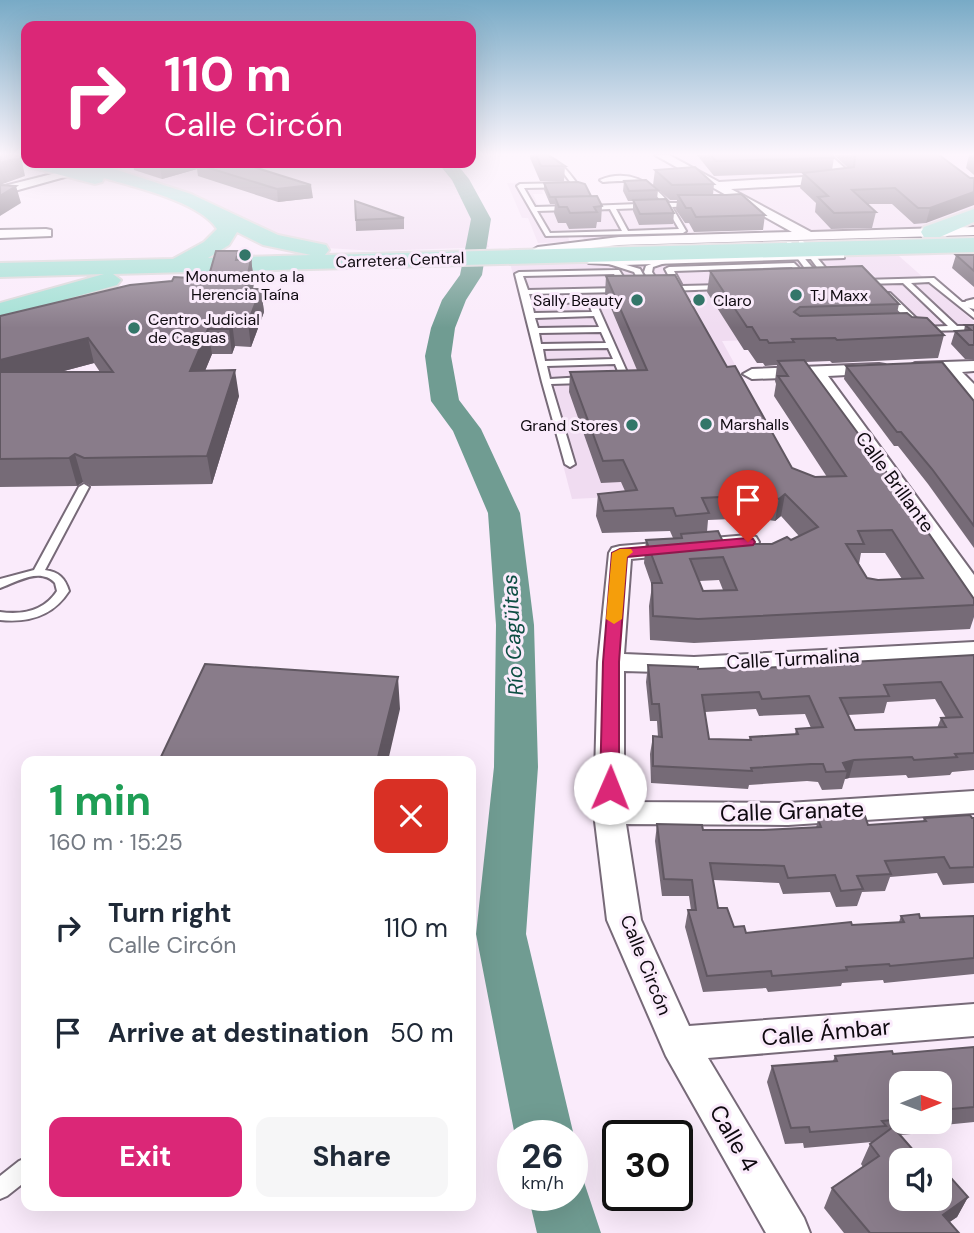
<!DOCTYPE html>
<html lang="en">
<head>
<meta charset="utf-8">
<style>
	body { margin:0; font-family:"DM Sans",sans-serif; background:#f6f6f7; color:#1f2937; height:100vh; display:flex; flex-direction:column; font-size:26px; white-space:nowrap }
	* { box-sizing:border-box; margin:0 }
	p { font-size:23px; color:#747a83 }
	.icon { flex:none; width:38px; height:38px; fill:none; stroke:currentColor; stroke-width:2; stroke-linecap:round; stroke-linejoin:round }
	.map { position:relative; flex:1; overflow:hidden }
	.sheet { position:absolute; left:21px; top:756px; width:455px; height:455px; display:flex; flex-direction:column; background:#fff; border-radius:14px; box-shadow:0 7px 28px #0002 }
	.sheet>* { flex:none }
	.top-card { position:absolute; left:21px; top:21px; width:455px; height:147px; border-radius:14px; box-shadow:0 7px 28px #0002; background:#db2777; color:#fff; overflow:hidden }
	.needle { width:46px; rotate:89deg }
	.controls { position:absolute; left:889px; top:1071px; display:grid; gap:14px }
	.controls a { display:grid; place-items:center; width:63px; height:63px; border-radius:14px; background:#fff; box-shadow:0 7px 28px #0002; font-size:35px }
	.speed { position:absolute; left:497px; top:1120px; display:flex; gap:14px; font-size:35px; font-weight:700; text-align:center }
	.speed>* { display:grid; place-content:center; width:91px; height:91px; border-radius:50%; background:#fff; box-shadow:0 7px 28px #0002; line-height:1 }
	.speed small { font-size:18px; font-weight:400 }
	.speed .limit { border:4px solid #111; border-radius:10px; background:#fff; color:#111 }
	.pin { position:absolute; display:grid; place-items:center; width:60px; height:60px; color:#fff; margin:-72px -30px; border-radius:50% 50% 50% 0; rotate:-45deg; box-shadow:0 0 7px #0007 }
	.pin .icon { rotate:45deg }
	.me { position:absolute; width:77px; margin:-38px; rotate:1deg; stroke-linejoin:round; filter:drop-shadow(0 0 5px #0008) }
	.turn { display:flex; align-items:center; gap:24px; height:147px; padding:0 28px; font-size:32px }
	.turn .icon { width:91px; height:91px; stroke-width:2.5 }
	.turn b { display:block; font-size:49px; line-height:60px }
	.round { display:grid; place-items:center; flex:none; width:74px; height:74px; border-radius:14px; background:#f6f6f7 }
	.head { display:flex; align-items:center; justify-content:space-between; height:119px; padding:0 28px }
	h1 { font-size:42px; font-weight:700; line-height:52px; color:#1e9e55 }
	.primary-button { display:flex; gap:14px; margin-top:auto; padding:14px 28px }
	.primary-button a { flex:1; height:80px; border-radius:14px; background:#db2777; color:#fff; font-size:28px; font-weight:700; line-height:80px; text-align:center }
	.primary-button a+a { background:#f6f6f7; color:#1f2937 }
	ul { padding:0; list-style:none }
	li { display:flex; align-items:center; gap:21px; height:105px; padding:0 28px }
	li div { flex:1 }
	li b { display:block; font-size:26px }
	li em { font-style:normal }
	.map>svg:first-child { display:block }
</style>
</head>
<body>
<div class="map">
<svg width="974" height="1233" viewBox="0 0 974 1233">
	<rect width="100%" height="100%" fill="#faebfb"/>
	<!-- built -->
	<path fill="#f0dcf1" d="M658,155H974V241L806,246L805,235Z
		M118,163H443L462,175L489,247L375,251L294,246L233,220L191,209L138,187L115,164Z
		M565,181L570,189L542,191L543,194H533L538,205L672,202L731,221L686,224L692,237L585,241L582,236L568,237L570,242L538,243L528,218H522L507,183Z
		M891,249L974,322V332L722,341L803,488L572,499L510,263Z"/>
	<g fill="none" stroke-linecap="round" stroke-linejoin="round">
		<!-- river -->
		<path fill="#709c92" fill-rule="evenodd" d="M438,163H456L469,179L491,219L482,275L466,300L455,328L451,356L459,400L481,429L520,513L534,625L538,767L526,934L574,1136L572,1141V1136H515L476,934L494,767L496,625L488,513L453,431L431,401L425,356L431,328L442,300L460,275L471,219L452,180Z
			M572,1170L581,1173L601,1233H537L528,1195H572Z"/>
		<defs>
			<path id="service" d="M538,155C556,155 569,172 578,185L575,187L524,188L535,207L570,206L573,208L570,210L537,211L550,233L622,231L610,209L588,210L585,208L588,206L663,203C642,179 632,180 603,182L600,180C627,169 651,181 669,203H695V205L693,206L672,207L686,231L683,233L546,236L517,186L520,184L571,183L562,171ZM666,207L679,229L628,231L616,209Z
				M799,241H803L834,278V282H828L799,243Z
				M787,242H791L821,278V282H815L787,244Z
				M667,258L674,260L653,267L652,272L663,289L656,291L644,272L646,266Z
				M606,259L640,269L651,289L650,291H644L634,272L606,263Z
				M794,263L810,279V283H804L792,267L674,271L682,286L722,285L726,287L722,289L667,291L663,289L674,286L665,269L669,267Z
				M616,270H619L631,289L630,291H624L614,274L523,276L528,290L620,288L624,290L620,292L529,294L531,300L594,298L630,379L626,382L617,381V377L620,376L615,364L547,366L550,379L584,377L588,380L584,383L551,384L575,464L570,467L565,464L542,382L515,274L519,272ZM588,302L592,312L534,313L532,304ZM594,316L599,327L538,328L535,318ZM601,332L606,343L541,344L539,333ZM608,348L613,359L545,361L543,349Z
				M934,278L962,302H974V306H967L974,312V318L929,282L911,283L957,326H974V330L919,331V327H922L948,326L903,283L862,284L858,282L862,280Z
				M884,293H890L920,322V326H914L884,297Z
				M84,484L89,487L45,570C59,572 65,578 69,591C53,616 29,623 0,620V612C23,615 44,611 57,591L55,583C40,567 17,582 0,588V579L34,570L79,487Z
				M26,1158V1181L7,1196L0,1199V1176L19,1161Z"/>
			<path id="minor" d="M655,155H669L719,182L837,175L818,155H830L850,173V179L834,183L731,189L811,232L974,227V235L619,245L533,254L531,251L538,247L619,237L792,232Z
				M96,163H115L0,195V187Z
				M46,229L51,230V236L0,238V230Z
				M839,251L844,252V258L623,265L589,263L582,259L589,255L623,257Z
				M974,299V309L966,307L964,304L966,301Z
				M974,361V371L962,372L974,384V400L968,399L943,372L915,373L906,368L915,363Z
				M879,364L885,365L888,369L885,373L828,376L974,575V599L966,597L811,377L752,379L743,374L752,369Z
				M748,535L756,537L759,542L756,547L631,559L624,654L694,657L974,642V658L694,673L624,671V802L788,803L974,791V813L788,825L626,824L641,920L689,1026L974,1004V1036L708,1058L804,1218L810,1233H766L666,1056L607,920L594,813L598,662L609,553L612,548L620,546Z"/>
			<path id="primary" d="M27,163H92L114,169L191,194L278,235L326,245L329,250L325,255L974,238V252L113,274L121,280L117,285L0,318V303L104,274L0,277V263L173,259L204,242L217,229C200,202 135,187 104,178L102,182L95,184L30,167ZM237,232L263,245L311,255L208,258L229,245Z
				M974,209V222L940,237H924L921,232L924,227Z"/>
		</defs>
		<!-- service casing -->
		<use href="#service" stroke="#776a78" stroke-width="4"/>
		<!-- minor casing -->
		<use href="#minor" stroke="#776a78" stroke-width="4"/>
		<!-- primary casing -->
		<use href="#primary" stroke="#d9d8d9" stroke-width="4"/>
		<!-- service -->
		<use href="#service" fill="#fff" fill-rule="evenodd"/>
		<!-- minor -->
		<use href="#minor" fill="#fff" fill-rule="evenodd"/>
		<!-- primary -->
		<use href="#primary" fill="#a2e0d4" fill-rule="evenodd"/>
	</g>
	<!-- wall -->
	<path fill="#766b77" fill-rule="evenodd" d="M530,155H548L565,166L564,181H540L530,158Z
		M697,155H831L834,158L832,170L848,168L834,155H939L970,178L926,223L914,224L892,204H868L876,212L872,228L831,229L815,212L816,203L800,188L803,173L714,176Z
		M969,155H974V175L966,168Z
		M133,163H241L313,198L278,202L198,176L197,169L162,179L134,170Z
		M655,170L714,184L713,195L765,215L763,230L694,232L689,223H685L676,210L677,200H670L653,185Z
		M624,181L658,190L657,199L674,213L673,224L639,225L633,211V201H628L623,191Z
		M544,183L591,196L602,206L601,222H597L596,228L569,229L566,223H558L554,213L555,204H550L544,190Z
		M355,201L404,218V229L356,231Z
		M956,255H974V287L952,268Z
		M251,259L254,282L253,289H261L264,312L251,347L235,346L232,354H212L205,371L239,396L212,484L91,486L83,482L77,486L0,487V316L208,279L239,260ZM94,363L100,372H60Z
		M710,271L899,304L897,313L912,317L944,335L938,358L832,363L830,361L805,362L974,599V617L970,629L694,643L650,640L649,606L652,586L644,563L646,540L673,538L670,531L602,533L596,516L598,494L625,491L621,482L601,483L569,392L570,372L637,370L605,294L606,276L727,367L792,468L815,477H827L774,396L776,384L775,381L777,365L765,366L763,363H757L748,350H744L707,292ZM781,516L799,536L791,540L772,544H724L707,532L708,520L755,518L775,521ZM861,553H885L902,579L878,580L867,578L859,564ZM719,580L723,590L703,591L699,581Z
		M965,325H974V359H965L951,344L955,331H964Z
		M846,366L974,401V548L928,484L898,446H894L844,379Z
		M974,655V770L952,772L950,775L908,778L906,775L849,778L845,779L842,789L822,790L818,782L807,781L749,785L748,789L651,783L650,754L653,736L658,737L657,721H650L646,682L648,665L698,669H743L792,666L793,662L833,663ZM935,699L946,718H941L937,728L855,730L848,715L884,713L887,702ZM756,709L759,716L805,714L811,728L796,729L795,734L750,737L749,740L709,739L705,712Z
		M924,818H974V883L943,885L937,873L890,877L885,891L862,892L857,906L836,907L830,892L783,894L779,883L713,880L718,908L734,927L746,933L899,922L901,916L920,918L974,916V974L884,983L883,980L842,983L841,986L768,992L766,988L703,992L685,927L688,910H691L689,896H662L655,841L657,824L703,830H763L816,828L818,819L868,825L923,821Z
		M974,1047V1122L914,1128L911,1134L900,1135L944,1185L968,1197L957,1217L949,1222L959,1233H844L824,1208L832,1188L863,1167L861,1164L870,1144L872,1142L804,1148L803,1143L785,1144L767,1082L772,1066L833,1061L835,1056L893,1054ZM901,1083H940V1122H901Z"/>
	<!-- shaded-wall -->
	<path fill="#605761" d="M21,157L25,176L0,185V163Z
		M175,163H200L196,164L197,169L162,179L160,167Z
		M311,185L313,198L278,202L277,189Z
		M16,186L21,203L0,216V196Z
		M974,192V205L926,223L930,208Z
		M251,259L254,282L249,312L245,289Z
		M261,289L264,312L251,347L248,322Z
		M232,322L235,346L232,354L229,329Z
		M208,329L212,354L194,397L190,371Z
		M88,338L94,363L0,388V360Z
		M235,370L239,396L212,484L207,456Z
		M75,454L83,482L77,486L69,458Z
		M785,494L781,516L775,521L779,499Z
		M398,677L400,709L388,761H377Z
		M854,760L849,778L845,779L847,771L843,763Z
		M968,1197L957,1217L934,1233L943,1215Z"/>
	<!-- building -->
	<path fill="#897c8a" stroke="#605761" stroke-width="2" fill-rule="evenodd" d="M0,155H14L21,157L0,163Z
		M536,155H548L565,166H541Z
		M710,155H831L834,158L716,161Z
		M853,155H939L970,178H974V192L930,208H918L895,188L852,190L876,212L834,213L818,197L828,196L803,173L854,167L855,157Z
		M146,163H175L160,167Z
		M197,163H241L311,185L277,189L196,164Z
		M695,167L714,184L672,185L655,170Z
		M646,180L658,190L629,191L624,181Z
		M578,182L585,184L591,196L550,197L544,183Z
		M0,185L16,186L0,196Z
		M741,194L765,215L696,217L691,208H686L678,195H726Z
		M597,196L602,206L594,207L597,212L570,213L567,207H559L555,197Z
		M666,199L674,213L640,214L633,200Z
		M355,201L404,218L356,220Z
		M216,251H238L236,260L251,259L245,289H261L248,322H232L229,329H208L190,371L235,370L207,456L84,458L75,454L69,458L0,459V372H113L88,338L0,360V316L130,285L172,281L174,277L208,279Z
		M956,255H974V271Z
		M862,266L899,304L800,307L794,312L800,316L907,313L912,317L927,318L944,335L837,340L835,338L792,339L794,342L769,343L767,340H760L752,327H747L710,271Z
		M675,275L727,367L735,366L792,468L815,477L846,476L778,376H788L778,361L804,360L885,470L974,599V605L698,619L653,616L652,583H662L646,540L682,538L681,534L718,531L724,544H772L787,537L791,540L818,527L785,494L779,499L759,495L702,498L709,513L676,516L673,508L604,511L598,494L637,490L623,460L603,461L570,372L647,370L606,276ZM892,530L923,578L878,580L867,578L846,544H864L858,531ZM723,557L737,590L703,591L690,559Z
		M965,325H974V345H969L955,331L971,330Z
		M942,362L974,401V526L932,469L901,432H897L846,366Z
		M974,655V753L955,754L957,757L914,760L912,757L854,760L843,763L847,771L826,772L823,764H811L751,768L752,771L653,766V736L662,737L659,704H652L648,665L698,667V669L743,667V669L795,666L793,662L831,660L833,663ZM941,682L962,717L941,718L946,727L855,730L840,698L889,696L884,685ZM759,692L762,699L809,696L823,727L796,729L798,734L750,737L751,740L709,739L702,695Z
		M205,664L398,677L377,761H159Z
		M970,815L972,818H974V867L950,868L944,857L885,861L891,874L857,876L863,889L841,891L835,875L788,878L784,866L710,863L718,908H727L734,927L744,926L746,933L851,922L852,925L904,922L901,916L919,914L920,918L974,916V958L890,966L889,964L846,967L847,970L772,976L771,971L707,976L688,910H696L692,880L664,879L657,824L702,825L703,830H763L821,827L818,819L865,816L868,825L926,821L924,818Z
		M974,1047V1107L940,1110V1083H901V1119L882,1121L886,1126L810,1132L809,1127L791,1128L772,1066L837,1061L835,1056L892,1051L893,1054Z
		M893,1127L922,1160H901V1199H940V1180L944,1185L952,1179L968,1197L943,1215L959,1233H870L832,1188L879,1156L870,1144Z"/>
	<!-- sky -->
	<linearGradient id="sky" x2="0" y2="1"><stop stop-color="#78aac6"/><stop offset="0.47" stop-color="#fdf6fd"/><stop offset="1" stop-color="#fdf6fd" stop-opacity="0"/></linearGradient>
	<rect width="974" height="328" fill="url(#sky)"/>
	<!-- route -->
	<path fill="#db2777" stroke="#8e194d" stroke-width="2" d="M748,538L753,539L755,542L753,545L627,557L619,662V788L616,792H603L600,788L603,662L612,553L620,549Z"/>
	<!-- slow -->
	<path fill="#f59e0b" d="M620,549H631L633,552L627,557L622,619L614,624L606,619L612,553Z"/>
	<!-- markers -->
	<g fill="#337669" stroke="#faebfb" stroke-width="2.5">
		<circle cx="245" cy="255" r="7"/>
		<circle cx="796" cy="295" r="7"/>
		<circle cx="637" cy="300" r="7"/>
		<circle cx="699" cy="300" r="7"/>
		<circle cx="134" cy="328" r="7"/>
		<circle cx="706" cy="424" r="7"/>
		<circle cx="632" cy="425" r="7"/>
	</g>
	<g text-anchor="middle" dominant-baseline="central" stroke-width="6" stroke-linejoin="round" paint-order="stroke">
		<!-- far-street labels -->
		<g font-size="16" fill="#0f0a10" stroke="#faebfb">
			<text transform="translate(400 260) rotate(-2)">Carretera Central</text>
		</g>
		<!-- far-poi labels -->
		<g font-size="16" fill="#0f0a10" stroke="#faebfb" text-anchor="start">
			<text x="245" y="276" text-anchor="middle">Monumento a la<tspan x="245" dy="18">Herencia Taína</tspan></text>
			<text x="810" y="295">TJ Maxx</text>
			<text x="623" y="300" text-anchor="end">Sally Beauty</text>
			<text x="713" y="300">Claro</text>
			<text x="148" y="319">Centro Judicial<tspan x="148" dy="18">de Caguas</tspan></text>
			<text x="720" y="424">Marshalls</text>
			<text x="618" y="425" text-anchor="end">Grand Stores</text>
		</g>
		<!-- street labels -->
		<g font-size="19" fill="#0f0a10" stroke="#faebfb">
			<text transform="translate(895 482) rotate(54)">Calle Brillante</text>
			<text transform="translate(793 659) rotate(-3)">Calle Turmalina</text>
			<text transform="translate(646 965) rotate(68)">Calle Circón</text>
		</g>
		<!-- water labels -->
		<g font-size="21" font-style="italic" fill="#0d4e43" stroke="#faebfb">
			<text transform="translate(513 635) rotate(-93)">Río Cagüitas</text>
		</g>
		<!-- near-street labels -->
		<g font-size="23" fill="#0f0a10" stroke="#faebfb">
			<text transform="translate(792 811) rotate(-2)">Calle Granate</text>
			<text transform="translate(826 1032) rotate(-5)">Calle Ámbar</text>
			<text transform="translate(734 1138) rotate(60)">Calle 4</text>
		</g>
	</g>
</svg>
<div class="controls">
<a><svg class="needle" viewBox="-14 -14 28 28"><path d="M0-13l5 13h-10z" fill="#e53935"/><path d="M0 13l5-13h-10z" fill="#747a83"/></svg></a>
<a><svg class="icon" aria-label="sound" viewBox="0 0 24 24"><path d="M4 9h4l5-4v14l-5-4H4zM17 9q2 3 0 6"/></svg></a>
</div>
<div class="speed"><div>26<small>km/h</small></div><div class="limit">30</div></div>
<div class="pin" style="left:748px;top:542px;background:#d93025"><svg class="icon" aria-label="arrive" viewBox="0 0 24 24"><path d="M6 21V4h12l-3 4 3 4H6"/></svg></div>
<svg class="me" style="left:610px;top:788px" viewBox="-20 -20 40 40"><circle r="19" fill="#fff"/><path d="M0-13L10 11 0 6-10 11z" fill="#db2777"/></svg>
<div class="top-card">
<div class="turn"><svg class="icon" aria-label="right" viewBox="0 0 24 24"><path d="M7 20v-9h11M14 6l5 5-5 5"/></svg><div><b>110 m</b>Calle Circón</div></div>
</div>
<section class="sheet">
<div class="head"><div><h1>1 min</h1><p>160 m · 15:25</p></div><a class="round" style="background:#d93025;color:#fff"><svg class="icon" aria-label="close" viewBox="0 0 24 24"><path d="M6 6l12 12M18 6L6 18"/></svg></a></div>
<ul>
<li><svg class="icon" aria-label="right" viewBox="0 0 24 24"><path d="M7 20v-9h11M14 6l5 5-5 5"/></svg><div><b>Turn right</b><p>Calle Circón</p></div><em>110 m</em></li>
<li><svg class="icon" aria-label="arrive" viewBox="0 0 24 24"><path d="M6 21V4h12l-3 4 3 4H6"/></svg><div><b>Arrive at destination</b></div><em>50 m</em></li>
</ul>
<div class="primary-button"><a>Exit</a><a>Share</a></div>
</section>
</div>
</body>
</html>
